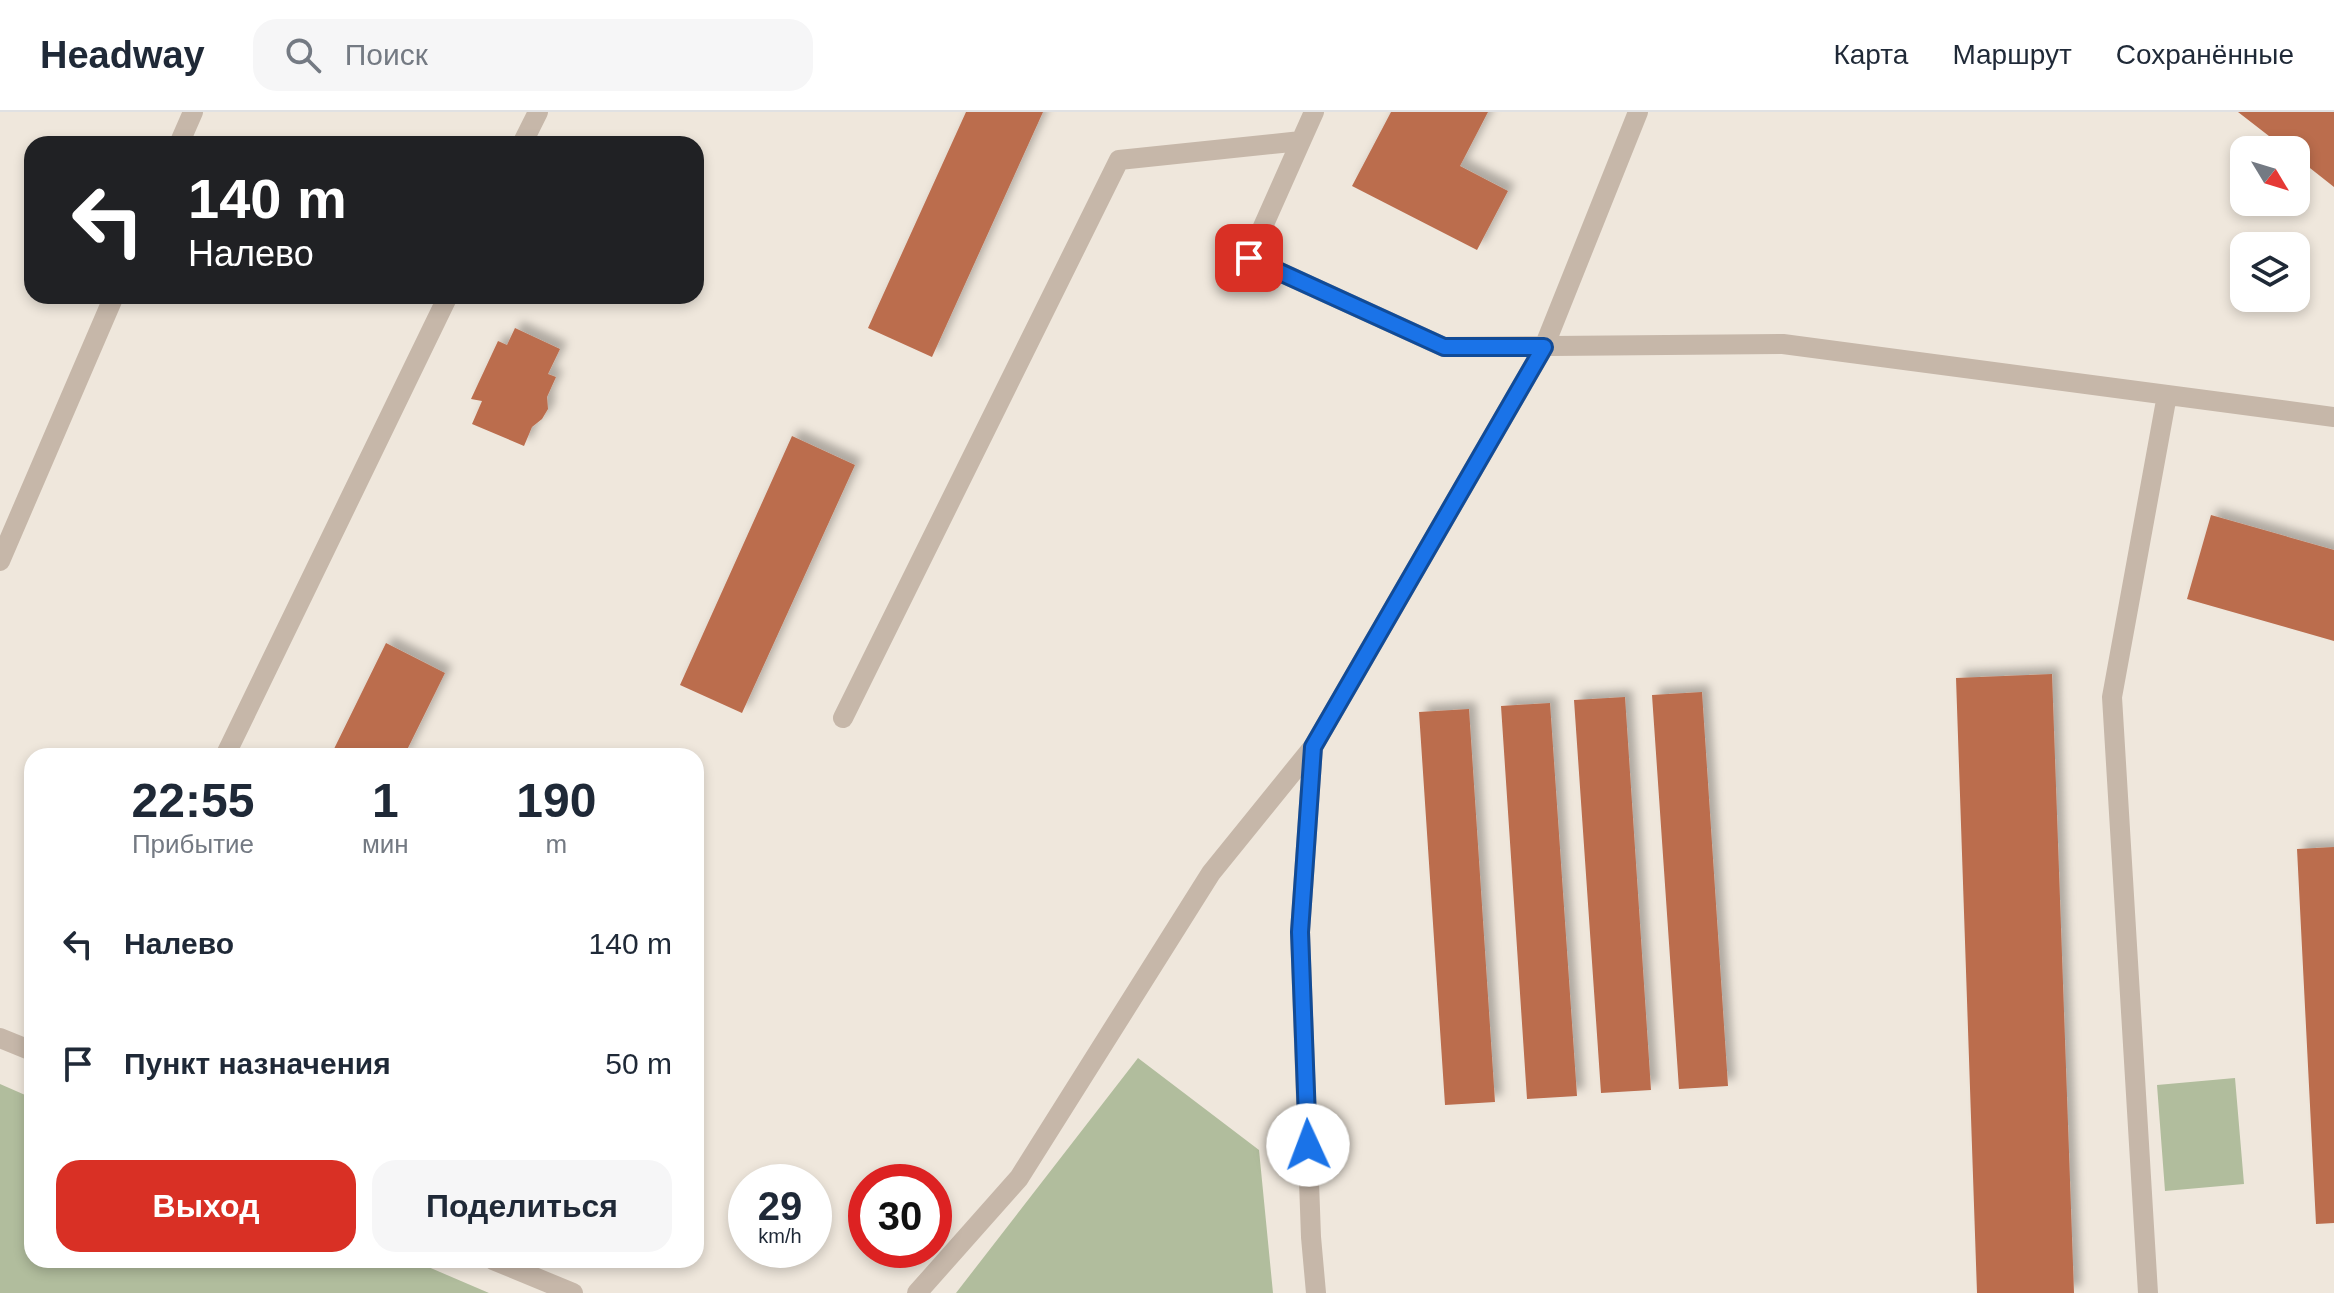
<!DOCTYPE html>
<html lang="ru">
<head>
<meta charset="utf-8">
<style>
	body { margin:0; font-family:Helvetica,sans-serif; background:#f6f6f7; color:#1f2937; height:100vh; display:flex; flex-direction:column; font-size:30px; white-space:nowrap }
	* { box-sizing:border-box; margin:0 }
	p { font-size:26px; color:#747a83 }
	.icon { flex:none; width:44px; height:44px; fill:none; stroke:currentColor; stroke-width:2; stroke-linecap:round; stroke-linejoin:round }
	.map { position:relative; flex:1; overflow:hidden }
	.details { position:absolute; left:24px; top:636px; width:680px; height:520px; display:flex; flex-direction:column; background:#fff; border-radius:24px; box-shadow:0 4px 12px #0003 }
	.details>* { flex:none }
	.guide { position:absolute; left:24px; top:24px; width:680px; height:168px; border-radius:24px; box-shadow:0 4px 12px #0003; background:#202124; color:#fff; overflow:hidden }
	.needle { width:52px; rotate:128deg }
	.fabs { position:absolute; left:2230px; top:24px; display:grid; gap:16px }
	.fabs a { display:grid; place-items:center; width:80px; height:80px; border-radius:16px; background:#fff; box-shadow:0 4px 12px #0003; font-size:40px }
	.speed { position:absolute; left:728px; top:1052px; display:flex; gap:16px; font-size:40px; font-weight:700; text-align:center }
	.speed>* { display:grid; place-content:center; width:104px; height:104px; border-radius:50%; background:#fff; box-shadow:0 4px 12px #0003; line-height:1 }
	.speed small { font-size:20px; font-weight:400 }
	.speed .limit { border:12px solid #d22; background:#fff; color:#111 }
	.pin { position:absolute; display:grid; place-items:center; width:68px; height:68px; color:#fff; margin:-34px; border-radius:16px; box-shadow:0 4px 12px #0006 }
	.me { position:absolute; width:88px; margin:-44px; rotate:358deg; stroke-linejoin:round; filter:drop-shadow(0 0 6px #0008) }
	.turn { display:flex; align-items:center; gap:28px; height:168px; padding:0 32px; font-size:36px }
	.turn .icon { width:104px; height:104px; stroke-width:2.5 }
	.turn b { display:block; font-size:56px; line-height:68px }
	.eta { display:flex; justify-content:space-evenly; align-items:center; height:136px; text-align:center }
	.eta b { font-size:48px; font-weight:600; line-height:56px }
	.cta { display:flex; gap:16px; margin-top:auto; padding:16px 32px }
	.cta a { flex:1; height:92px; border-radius:24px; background:#d93025; color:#fff; font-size:32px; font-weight:600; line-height:92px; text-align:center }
	.cta a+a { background:#f6f6f7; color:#1f2937 }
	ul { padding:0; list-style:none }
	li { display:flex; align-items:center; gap:24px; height:120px; padding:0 32px }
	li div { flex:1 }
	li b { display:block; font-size:30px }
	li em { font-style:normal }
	header { display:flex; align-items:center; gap:48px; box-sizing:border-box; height:112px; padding:0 40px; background:#fff; border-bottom:2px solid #e0e1e3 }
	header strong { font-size:38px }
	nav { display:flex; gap:44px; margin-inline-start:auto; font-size:28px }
	.search { width:560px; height:72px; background:#f6f6f7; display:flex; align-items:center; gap:20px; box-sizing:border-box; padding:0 28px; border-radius:24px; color:#747a83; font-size:30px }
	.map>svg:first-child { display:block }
</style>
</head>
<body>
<header>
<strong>Headway</strong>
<div class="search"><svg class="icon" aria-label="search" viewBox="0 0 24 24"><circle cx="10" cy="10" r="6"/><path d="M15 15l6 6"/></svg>Поиск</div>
<nav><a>Карта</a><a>Маршрут</a><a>Сохранённые</a></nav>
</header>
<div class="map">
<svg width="2334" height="1181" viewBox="0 0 2334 1181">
	<defs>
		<filter id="shadow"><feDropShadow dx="7" dy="-7" stdDeviation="4" flood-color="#0004"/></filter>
	</defs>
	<rect width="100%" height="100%" fill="#efe7dc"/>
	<!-- green -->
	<path fill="#b1bd9d" d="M1138,946L1259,1038L1273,1181H956Z
		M2235,966L2244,1072L2165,1079L2157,973Z
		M0,972L32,986V1148H412L489,1181H0Z"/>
	<!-- building -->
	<path fill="#bb6d4e" filter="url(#shadow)" d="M966,0H1043L932,245L868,216Z
		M1391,0H1488L1460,54L1508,79L1477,138L1352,74Z
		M2238,0H2334V75L2296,45V38H2287Z
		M515,216L560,237L548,262L556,265L547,285L548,297L542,307L532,315L524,334L472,312L482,289L471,287L498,229L507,233Z
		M792,324L855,353L742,601L680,573Z
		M2211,403L2334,438V529L2187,487Z
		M386,531L445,561L404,644H338L332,641Z
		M2052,562L2074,1181H1977L1956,566Z
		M1702,580L1728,974L1679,977L1652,583Z
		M1625,585L1651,978L1601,981L1574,588Z
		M1550,591L1577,984L1527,987L1501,594Z
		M1469,597L1495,990L1445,993L1419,600Z
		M2334,735V1111L2316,1112L2297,737Z"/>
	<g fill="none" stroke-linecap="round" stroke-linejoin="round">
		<!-- minor -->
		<path stroke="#c6b7a9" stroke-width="20" d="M1301,29L1249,146L1444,235L1783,232L2334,305
			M179,32L193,0
			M522,32L538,0
			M0,449L114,184
			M843,606L1119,48L1301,29L1314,0
			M1313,635L1300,820L1311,1125L1316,1181
			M225,644L448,184
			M0,926L32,939
			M493,1148L573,1181
			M917,1181L1019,1066L1211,761L1313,635L1544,235L1638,0
			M2148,1181L2112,585L2167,283"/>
	</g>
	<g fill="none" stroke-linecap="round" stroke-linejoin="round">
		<defs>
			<path id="route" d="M1249,146L1444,235H1544L1313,635L1300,820L1308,1033"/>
		</defs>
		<!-- route casing -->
		<use href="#route" stroke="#114b97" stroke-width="20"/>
		<!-- route -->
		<use href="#route" stroke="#1a73e8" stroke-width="14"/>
	</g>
</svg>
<div class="fabs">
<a><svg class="needle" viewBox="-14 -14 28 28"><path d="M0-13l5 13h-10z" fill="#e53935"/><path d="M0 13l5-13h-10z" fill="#747a83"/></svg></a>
<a><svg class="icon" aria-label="layers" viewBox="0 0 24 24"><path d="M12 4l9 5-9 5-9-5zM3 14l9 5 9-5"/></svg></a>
</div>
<div class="speed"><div>29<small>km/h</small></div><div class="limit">30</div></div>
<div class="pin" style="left:1249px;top:146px;background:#d93025"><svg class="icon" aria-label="arrive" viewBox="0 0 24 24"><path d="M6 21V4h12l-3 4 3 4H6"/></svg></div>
<svg class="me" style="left:1308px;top:1033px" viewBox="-20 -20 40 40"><circle r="19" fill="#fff"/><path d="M0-13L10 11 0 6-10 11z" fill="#1a73e8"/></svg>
<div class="guide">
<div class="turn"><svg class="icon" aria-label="left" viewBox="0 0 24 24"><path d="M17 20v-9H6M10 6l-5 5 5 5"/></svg><div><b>140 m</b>Налево</div></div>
</div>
<section class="details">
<div class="eta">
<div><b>22:55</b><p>Прибытие</p></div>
<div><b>1</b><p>мин</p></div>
<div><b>190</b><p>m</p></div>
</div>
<ul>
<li><svg class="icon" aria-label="left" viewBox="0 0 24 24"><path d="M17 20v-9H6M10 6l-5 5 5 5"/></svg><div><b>Налево</b></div><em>140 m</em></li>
<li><svg class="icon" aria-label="arrive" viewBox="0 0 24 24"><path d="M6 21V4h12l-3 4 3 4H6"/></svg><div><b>Пункт назначения</b></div><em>50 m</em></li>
</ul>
<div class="cta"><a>Выход</a><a>Поделиться</a></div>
</section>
</div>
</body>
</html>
